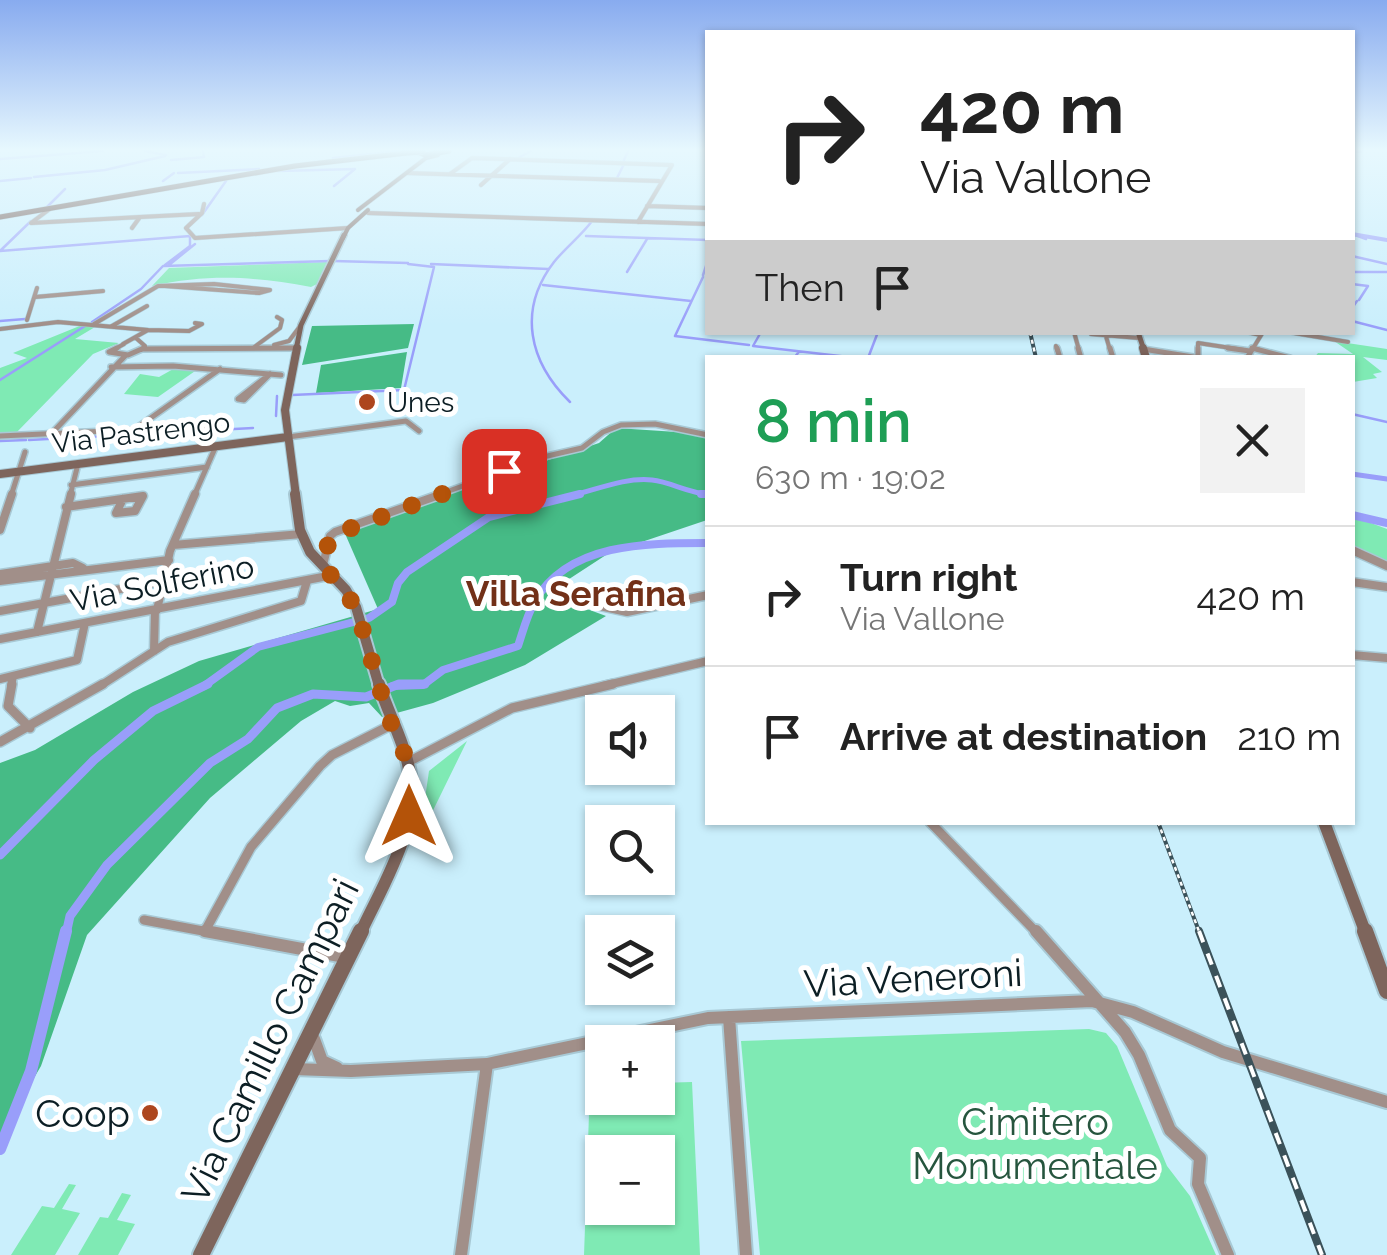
<!DOCTYPE html>
<html lang="en">
<head>
<meta charset="utf-8">
<style>
	body { margin:0; font-family:Raleway,sans-serif; background:#f2f2f2; color:#222; height:100vh; display:flex; flex-direction:column; font-size:38px; white-space:nowrap }
	* { box-sizing:border-box; margin:0 }
	p { font-size:32px; color:#767676 }
	.icon { flex:none; width:55px; height:55px; fill:none; stroke:currentColor; stroke-width:2; stroke-linecap:round; stroke-linejoin:round }
	.map { position:relative; flex:1; overflow:hidden }
	.sheet { position:absolute; left:705px; top:355px; width:650px; height:470px; display:flex; flex-direction:column; background:#fff; border-radius:0px; box-shadow:0 2px 8px #0004 }
	.sheet>* { flex:none }
	.top-card { position:absolute; left:705px; top:30px; width:650px; height:305px; border-radius:0px; box-shadow:0 2px 8px #0004; background:#fff; color:#222; overflow:hidden }
	.controls { position:absolute; left:585px; top:695px; display:grid; gap:20px }
	.controls a { display:grid; place-items:center; width:90px; height:90px; border-radius:0px; background:#fff; box-shadow:0 2px 8px #0004; font-size:50px }
	.pin { position:absolute; display:grid; place-items:center; width:85px; height:85px; color:#fff; margin:-42px; border-radius:20px; box-shadow:0 5px 15px #0006 }
	.me { position:absolute; width:110px; margin:-55px; rotate:0deg; stroke-linejoin:round; filter:drop-shadow(0 0 8px #0008) }
	.turn { display:flex; align-items:center; gap:35px; height:210px; padding:0 50px; font-size:45px }
	.turn .icon { width:130px; height:130px; stroke-width:2.5 }
	.turn b { display:block; font-size:70px; line-height:85px }
	.then { display:flex; align-items:center; height:95px; padding:0 50px; background:#0003; gap:20px; font-size:38px }
	.round { display:grid; place-items:center; flex:none; width:105px; height:105px; border-radius:0px; background:#f2f2f2 }
	.headline { display:flex; align-items:center; justify-content:space-between; height:170px; padding:0 50px }
	h1 { font-size:60px; font-weight:600; line-height:75px; color:#1e9e55 }
	ul { padding:0; list-style:none }
	li { display:flex; align-items:center; gap:30px; height:140px; padding:0 50px; border-top:2px solid #e0e0e0 }
	li div { flex:1 }
	li b { display:block; font-size:38px }
	li em { font-style:normal }
	.map>svg:first-child { display:block }
</style>
</head>
<body>
<div class="map">
<svg width="1387" height="1255" viewBox="0 0 1387 1255">
	<rect width="100%" height="100%" fill="#caeffc"/>
	<!-- green -->
	<path fill="#7feab4" fill-rule="evenodd" d="M327,262L317,284L311,287C252,276 208,274 152,286L169,268Z
		M82,325L95,327L75,339L119,343L93,354L16,433L0,434V368L27,358L13,353Z
		M1334,341L1387,349V360L1363,357L1382,372L1373,374L1377,378L1353,382L1352,358H1314L1318,353L1353,354Z
		M175,368L198,369L158,397L124,394L140,374L159,377Z
		M1352,516L1387,529V567L1353,546Z
		M467,741L419,839L429,771Z
		M1089,1029L1106,1033L1117,1046L1167,1166L1190,1196L1216,1255H760L741,1041Z
		M692,1082L700,1255H584L590,1086H602V1098H658V1083ZM602,1152H658V1208H602Z
		M69,1184L76,1185L62,1209L80,1213L55,1255H11L42,1206L54,1208Z
		M122,1193L131,1195L117,1220L135,1224L118,1255H78L100,1217L108,1218Z"/>
	<!-- forest -->
	<path fill="#46bb86" d="M414,324L408,348L302,365L312,326Z
		M407,352L401,388L316,393L321,365Z
		M616,428L692,433L707,439V520L609,553L563,583L568,602L606,616L525,665L433,703L382,717L369,703L350,706L335,701L301,721L210,798L87,935L41,1066L0,1136V763L35,750L133,692L199,661L378,609L343,529L599,443Z"/>
	<g fill="none" stroke-linecap="round" stroke-linejoin="round">
		<!-- stream -->
		<path stroke="#999efa" stroke-width="2.5" d="M145,151L166,155
			M333,158L399,151
			M518,158L531,151
			M0,159L103,151
			M171,160L204,157L203,151
			M624,160L628,151
			M278,171L355,169L334,186
			M178,173L259,169
			M34,177L105,170L165,156
			M617,178L623,166
			M0,181L31,178
			M163,181L174,173
			M47,207L65,189
			M202,215L226,181
			M1355,235L1366,239
			M586,236L708,240
			M1,250L31,221
			M0,251L190,236V246L165,265
			M1352,256L1387,264
			M334,261L408,263
			M431,264L548,269
			M169,265L195,244
			M627,272L647,239
			M1352,272H1387
			M703,275L708,260
			M703,277L675,336L749,345
			M1352,284L1368,286L1359,300
			M543,285L691,301
			M1352,308L1357,301
			M0,321L25,319
			M1352,321L1387,330
			M92,322L141,289L163,266L330,261
			M761,332L753,346L857,358
			M794,358L798,353
			M868,358L878,332
			M0,380L85,326
			M292,395L404,390L434,267L408,264
			M570,402C529,362 517,310 554,262C566,247 581,236 592,221
			M1352,414L1387,422
			M276,416L277,396
			M29,440L253,428
			M0,441L26,440"/>
		<!-- canal-far4 -->
		<path stroke="#999efa" stroke-width="4" d="M1352,151H1361
			M1352,234L1387,240"/>
		<!-- canal-far3 -->
		<path stroke="#999efa" stroke-width="5" d="M1352,474L1387,479
			M570,496C596,490 625,477 652,480C671,482 688,493 708,494"/>
		<!-- canal-far2 -->
		<path stroke="#999efa" stroke-width="8" d="M701,494H708
			M1352,515L1387,523
			M204,686L258,647L369,618L392,602L398,583L407,572L489,517L580,494
			M393,686L423,685L443,670L518,646C523,631 527,615 535,601C569,542 649,543 708,543"/>
		<!-- canal-far1 -->
		<path stroke="#999efa" stroke-width="9" d="M0,855L94,760L153,711L208,684
			M66,934L70,916L107,865L210,763L248,739L277,708L313,694L366,697L399,684H425"/>
		<!-- canal -->
		<path stroke="#999efa" stroke-width="12" d="M0,1149L31,1071L66,931"/>
		<defs>
			<path id="street-far4" d="M407,173L659,181
				M450,174L472,158L672,165L638,222
				M481,185L510,159
				M204,204L202,213L186,228L195,238L348,228
				M647,206L708,208
				M51,208L31,223L140,217
				M368,213L708,224
				M132,228L140,217L199,214
				M35,297L103,291
				M27,320L37,288
				M94,324L158,286L214,284L270,290L259,293L165,286
				M112,326L147,306
				M0,329L58,322L148,330L123,344
				M148,330L189,331L202,324L195,323
				M1074,332L1079,350
				M1246,332L1261,335
				M1288,332L1348,342
				M1105,333L1110,350
				M1091,334L1139,338
				M136,338L145,346L141,350
				M274,345L289,341L301,325
				M1056,346L1057,350
				M253,348L280,328L282,320L277,317
				M1252,348L1260,350
				M143,349L296,348
				M1143,349L1150,350
				M113,350L124,344
				M1198,350V343L1244,350
				M1252,350L1263,332"/>
			<path id="street-far3" d="M117,348L109,352L128,355L144,348
				M1057,348L1060,358
				M1078,348L1081,358
				M1110,348L1113,358
				M1198,348V357
				M1228,348L1250,351
				M1252,348L1290,358
				M143,349L296,348
				M1143,349L1199,358
				M1247,358L1253,348
				M111,367L173,366L281,375
				M270,374L244,400L238,399Z
				M138,427L220,369
				M54,431L126,355
				M0,436L215,426
				M288,437L406,421L419,431
				M71,485L207,467
				M11,496L25,452
				M70,496L78,464
				M194,496L216,446
				M435,496L543,457L582,448L603,432L621,425L655,424L708,435"/>
			<path id="street-far2" d="M66,507L143,496L135,511L116,513L123,499
				M0,530L12,494
				M173,545L302,534
				M1352,550L1387,566
				M323,565L330,536L335,532L442,494
				M0,574L73,563L83,568
				M0,581L169,560
				M1352,582L1387,587
				M577,601L627,612L708,595
				M157,610L170,551L195,494
				M0,611L164,581
				M37,632L71,494
				M0,639L333,575
				M154,651L155,610
				M1352,655L1387,658
				M0,679L77,660L85,623
				M11,686L13,676
				M100,686L168,642L301,601L307,581
				M603,686L708,661"/>
			<path id="street-far1" d="M12,684L8,706L30,728
				M0,742L103,684
				M408,762L512,708L613,684
				M930,822L1038,934
				M144,920L219,934
				M205,931L251,847L320,766L332,755L393,724"/>
			<path id="street" d="M205,931L345,957
				M1036,931L1125,1032L1139,1055L1170,1130L1200,1158L1198,1184L1228,1255
				M729,1017L746,1255
				M314,1039L322,1061L337,1068
				M294,1069L351,1071L487,1064L708,1018L1092,1001L1133,1012L1223,1052L1387,1102
				M461,1255L487,1064"/>
			<path id="secondary-far5" d="M358,210L426,158L438,155
				M343,238L348,228L368,210"/>
			<path id="secondary-far4" d="M1138,332L1144,350
				M296,350L301,325L344,235"/>
			<path id="secondary-far3" d="M1143,348L1146,358
				M0,474L288,437
				M296,496L285,410L297,348"/>
			<path id="secondary-far2" d="M295,494L300,530L310,552L346,590L356,607L379,686"/>
			<path id="secondary-far1" d="M1324,822L1366,934
				M360,934C384,882 423,823 408,764C402,737 387,711 379,684"/>
			<path id="secondary" d="M1365,931L1387,991
				M201,1255L361,931"/>
			<path id="primary" d="M415,151L425,155L449,151
				M0,217L295,166L406,153"/>
		</defs>
		<!-- street-far4 casing -->
		<use href="#street-far4" stroke="#a8c9d5" stroke-width="5"/>
		<!-- street-far3 casing -->
		<use href="#street-far3" stroke="#a8c9d5" stroke-width="8"/>
		<!-- street-far2 casing -->
		<use href="#street-far2" stroke="#a8c9d5" stroke-width="11"/>
		<!-- street-far1 casing -->
		<use href="#street-far1" stroke="#a8c9d5" stroke-width="12"/>
		<!-- street casing -->
		<use href="#street" stroke="#a8c9d5" stroke-width="16"/>
		<!-- secondary-far5 casing -->
		<use href="#secondary-far5" stroke="#a8c9d5" stroke-width="5"/>
		<!-- secondary-far4 casing -->
		<use href="#secondary-far4" stroke="#a8c9d5" stroke-width="8"/>
		<!-- secondary-far3 casing -->
		<use href="#secondary-far3" stroke="#a8c9d5" stroke-width="10"/>
		<!-- secondary-far2 casing -->
		<use href="#secondary-far2" stroke="#a8c9d5" stroke-width="14"/>
		<!-- secondary-far1 casing -->
		<use href="#secondary-far1" stroke="#a8c9d5" stroke-width="16"/>
		<!-- secondary casing -->
		<use href="#secondary" stroke="#a8c9d5" stroke-width="20"/>
		<!-- primary casing -->
		<use href="#primary" stroke="#a8c9d5" stroke-width="6"/>
		<!-- street-far4 -->
		<use href="#street-far4" stroke="#a18f89" stroke-width="4"/>
		<!-- street-far3 -->
		<use href="#street-far3" stroke="#a18f89" stroke-width="5"/>
		<!-- street-far2 -->
		<use href="#street-far2" stroke="#a18f89" stroke-width="8"/>
		<!-- street-far1 -->
		<use href="#street-far1" stroke="#a18f89" stroke-width="9"/>
		<!-- street -->
		<use href="#street" stroke="#a18f89" stroke-width="12"/>
		<!-- secondary-far5 -->
		<use href="#secondary-far5" stroke="#7e655c" stroke-width="4"/>
		<!-- secondary-far4 -->
		<use href="#secondary-far4" stroke="#7e655c" stroke-width="5"/>
		<!-- secondary-far3 -->
		<use href="#secondary-far3" stroke="#7e655c" stroke-width="8"/>
		<!-- secondary-far2 -->
		<use href="#secondary-far2" stroke="#7e655c" stroke-width="10"/>
		<!-- secondary-far1 -->
		<use href="#secondary-far1" stroke="#7e655c" stroke-width="12"/>
		<!-- secondary -->
		<use href="#secondary" stroke="#7e655c" stroke-width="16"/>
		<!-- primary -->
		<use href="#primary" stroke="#65473d" stroke-width="5"/>
		<defs>
			<path id="rail-far1" d="M1030,332L1036,358
				M1158,822L1200,934"/>
			<path id="rail" d="M1199,931L1322,1255"/>
		</defs>
		<!-- rail-far1 casing -->
		<use href="#rail-far1" stroke="#3b525a" stroke-width="4"/>
		<!-- rail casing -->
		<use href="#rail" stroke="#3b525a" stroke-width="8"/>
		<!-- rail-far1 -->
		<use href="#rail-far1" stroke="#fff" stroke-width="2.5" stroke-dasharray="4" stroke-linecap="butt"/>
		<!-- rail -->
		<use href="#rail" stroke="#fff" stroke-width="4" stroke-dasharray="12" stroke-linecap="butt"/>
		<defs>
			<path id="primary-bridge" d="M406,153L423,152"/>
		</defs>
		<!-- primary-bridge casing -->
		<use href="#primary-bridge" stroke="#a8c9d5" stroke-width="6" stroke-linecap="butt"/>
		<!-- primary-bridge -->
		<use href="#primary-bridge" stroke="#65473d" stroke-width="5"/>
	</g>
	<!-- sky -->
	<linearGradient id="sky" x2="0" y2="1"><stop stop-color="#88abef"/><stop offset="0.46" stop-color="#e7f8fe"/><stop offset="1" stop-color="#e7f8fe" stop-opacity="0"/></linearGradient>
	<rect width="1387" height="326" fill="url(#sky)"/>
	<g fill="none" stroke-linecap="round" stroke-linejoin="round">
		<!-- route -->
		<path stroke="#b45309" stroke-width="18" stroke-dasharray="0 32.4" d="M409,816L412,787L408,762L388,716L356,607L323,565L330,536L504,471"/>
	</g>
	<!-- markers -->
	<g fill="#ad461e" stroke="#fff" stroke-width="4">
		<circle cx="367" cy="402" r="10"/>
		<circle cx="150" cy="1113" r="10"/>
	</g>
	<g text-anchor="middle" dominant-baseline="central" stroke-width="10" stroke-linejoin="round" paint-order="stroke">
		<!-- far-poi labels -->
		<g font-size="28" fill="#0c1e24" stroke="#fff" text-anchor="start">
			<text x="387" y="402">Unes</text>
		</g>
		<!-- far-street labels -->
		<g font-size="28" fill="#0c1e24" stroke="#fff">
			<text transform="translate(141 433) rotate(-7)">Via Pastrengo</text>
		</g>
		<!-- street labels -->
		<g font-size="32" fill="#0c1e24" stroke="#fff">
			<text transform="translate(162 583) rotate(-11)">Via Solferino</text>
		</g>
		<!-- neighbourhood labels -->
		<g font-size="35" font-weight="bold" fill="#723018" stroke="#fff">
			<text x="576" y="593">Villa Serafina</text>
		</g>
		<!-- near-street labels -->
		<g font-size="38" fill="#0c1e24" stroke="#fff">
			<text transform="translate(913 978) rotate(-3)">Via Veneroni</text>
			<text transform="translate(270 1041) rotate(-64)">Via Camillo Campari</text>
		</g>
		<!-- near-poi labels -->
		<g font-size="38" fill="#0c1e24" stroke="#fff" text-anchor="end">
			<text x="130" y="1113">Coop</text>
		</g>
		<!-- near-park labels -->
		<g font-size="38" fill="#26553e" stroke="#fff">
			<text x="1035" y="1121">Cimitero<tspan x="1035" dy="44">Monumentale</tspan></text>
		</g>
	</g>
</svg>
<div class="controls">
<a><svg class="icon" aria-label="sound" viewBox="0 0 24 24"><path d="M4 9h4l5-4v14l-5-4H4zM17 9q2 3 0 6"/></svg></a>
<a><svg class="icon" aria-label="search" viewBox="0 0 24 24"><circle cx="10" cy="10" r="6"/><path d="M15 15l6 6"/></svg></a>
<a><svg class="icon" aria-label="layers" viewBox="0 0 24 24"><path d="M12 4l9 5-9 5-9-5zM3 14l9 5 9-5"/></svg></a>
<a>+</a>
<a>−</a>
</div>
<div class="pin" style="left:504px;top:471px;background:#d93025"><svg class="icon" aria-label="arrive" viewBox="0 0 24 24"><path d="M6 21V4h12l-3 4 3 4H6"/></svg></div>
<svg class="me" style="left:409px;top:816px" viewBox="-20 -20 40 40"><path d="M0-17L14 15 0 8-14 15z" fill="#b45309" stroke="#fff" stroke-width="4"/></svg>
<div class="top-card">
<div class="turn"><svg class="icon" aria-label="right" viewBox="0 0 24 24"><path d="M7 20v-9h11M14 6l5 5-5 5"/></svg><div><b>420 m</b>Via Vallone</div></div>
<div class="then">Then<svg class="icon" aria-label="arrive" viewBox="0 0 24 24"><path d="M6 21V4h12l-3 4 3 4H6"/></svg></div>
</div>
<section class="sheet">
<div class="headline"><div><h1>8 min</h1><p>630 m · 19:02</p></div><a class="round"><svg class="icon" aria-label="close" viewBox="0 0 24 24"><path d="M6 6l12 12M18 6L6 18"/></svg></a></div>
<ul>
<li><svg class="icon" aria-label="right" viewBox="0 0 24 24"><path d="M7 20v-9h11M14 6l5 5-5 5"/></svg><div><b>Turn right</b><p>Via Vallone</p></div><em>420 m</em></li>
<li><svg class="icon" aria-label="arrive" viewBox="0 0 24 24"><path d="M6 21V4h12l-3 4 3 4H6"/></svg><div><b>Arrive at destination</b></div><em>210 m</em></li>
</ul>
</section>
</div>
</body>
</html>
